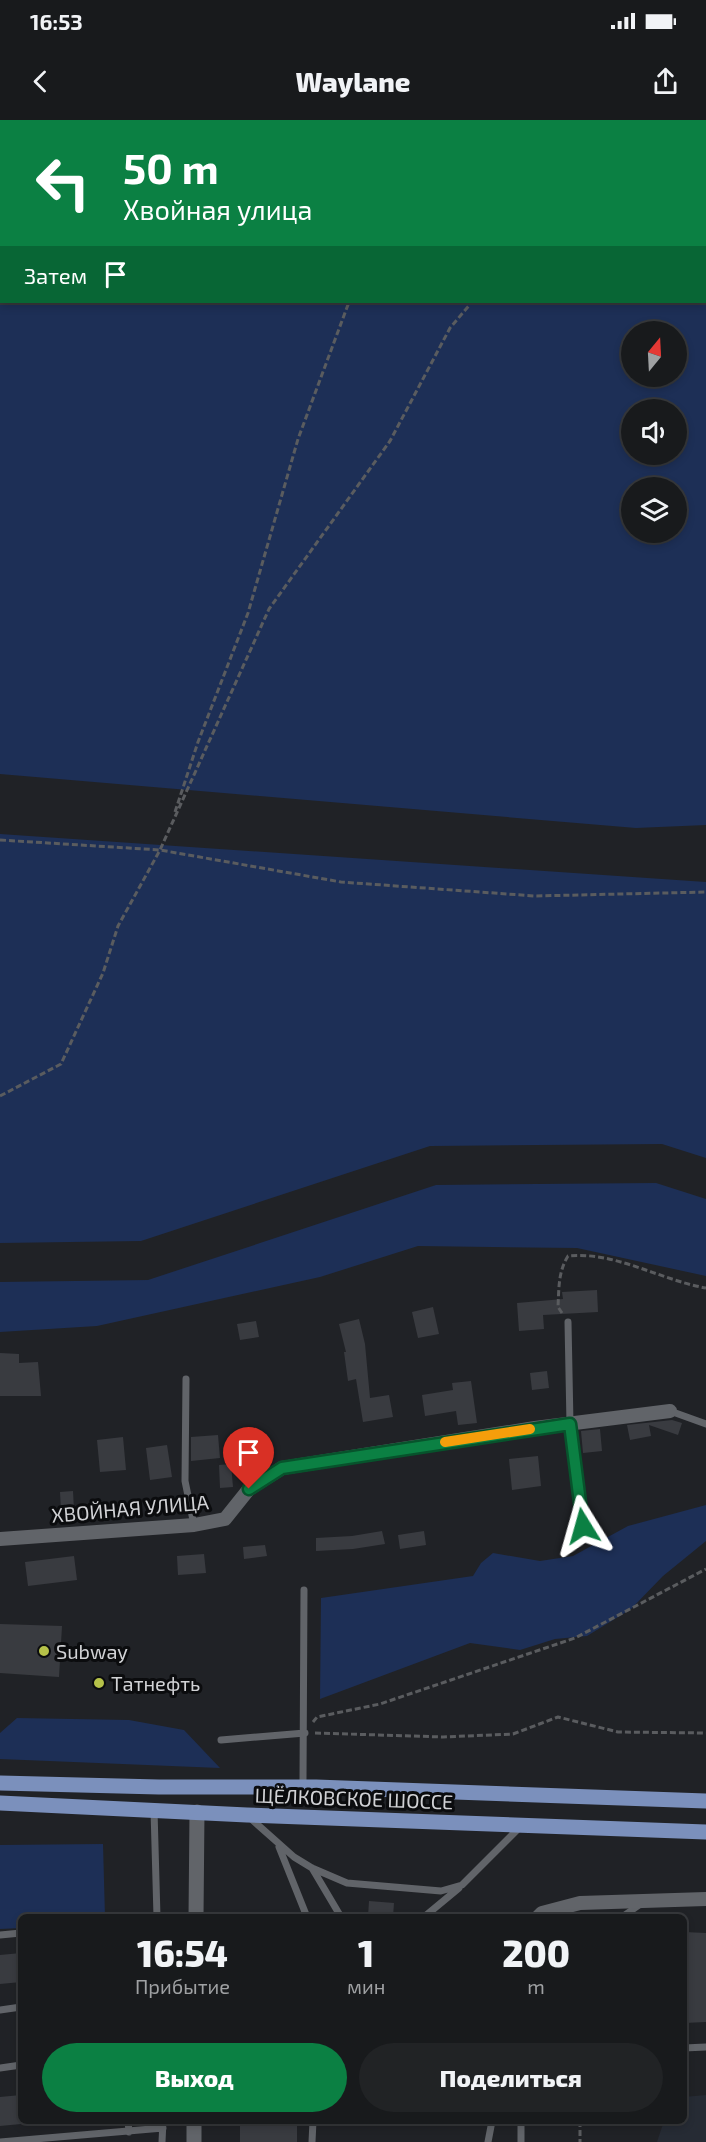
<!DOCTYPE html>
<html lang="ru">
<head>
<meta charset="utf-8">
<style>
	body { margin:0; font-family:"Exo 2",sans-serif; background:#212325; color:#f1f3f6; height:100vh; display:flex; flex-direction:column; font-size:22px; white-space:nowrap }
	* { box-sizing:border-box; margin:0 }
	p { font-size:20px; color:#9fa1a3 }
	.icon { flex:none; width:33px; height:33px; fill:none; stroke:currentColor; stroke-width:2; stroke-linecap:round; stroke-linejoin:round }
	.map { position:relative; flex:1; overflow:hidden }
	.details { position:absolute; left:18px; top:1794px; width:669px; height:210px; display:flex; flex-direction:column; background:#181a1c; border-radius:9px; box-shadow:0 3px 9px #0003,0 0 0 2px #36383b }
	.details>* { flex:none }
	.top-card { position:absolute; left:0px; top:0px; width:706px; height:183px; box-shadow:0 3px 9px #0003,0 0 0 2px #36383b; background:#0b8043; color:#fff; overflow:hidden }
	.needle { width:39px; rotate:18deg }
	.fabs { position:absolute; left:621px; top:201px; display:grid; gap:12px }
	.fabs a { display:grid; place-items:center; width:66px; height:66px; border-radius:50%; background:#181a1c; box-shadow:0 3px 9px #0003,0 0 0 2px #36383b; font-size:30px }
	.pin { position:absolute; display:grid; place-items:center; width:51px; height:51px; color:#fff; margin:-62px -26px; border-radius:50% 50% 50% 0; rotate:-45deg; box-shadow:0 0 6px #0007 }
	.pin .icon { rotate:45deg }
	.me { position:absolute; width:66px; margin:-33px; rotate:352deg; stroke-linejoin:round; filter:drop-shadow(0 0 4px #0008) }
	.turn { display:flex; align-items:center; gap:21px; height:126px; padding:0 24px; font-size:27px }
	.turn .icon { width:78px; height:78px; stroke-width:2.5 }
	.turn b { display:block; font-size:42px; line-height:51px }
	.then { display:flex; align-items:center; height:57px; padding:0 24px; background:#0003; gap:12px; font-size:22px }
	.eta { display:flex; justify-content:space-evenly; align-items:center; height:102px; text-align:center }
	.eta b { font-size:36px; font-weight:800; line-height:42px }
	.primary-button { display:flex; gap:12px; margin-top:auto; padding:12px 24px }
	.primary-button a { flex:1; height:69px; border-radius:36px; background:#0b8043; color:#fff; font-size:24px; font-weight:800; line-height:69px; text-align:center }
	.primary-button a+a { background:#212325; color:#f1f3f6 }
	.status { display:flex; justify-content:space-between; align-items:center; height:42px; padding:0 30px; background:#181a1c; direction:ltr }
	.status svg { height:16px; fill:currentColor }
	header { display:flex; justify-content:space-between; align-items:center; height:78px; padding:0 24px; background:#181a1c; font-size:27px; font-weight:800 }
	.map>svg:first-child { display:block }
</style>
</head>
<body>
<div class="status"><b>16:53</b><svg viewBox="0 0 49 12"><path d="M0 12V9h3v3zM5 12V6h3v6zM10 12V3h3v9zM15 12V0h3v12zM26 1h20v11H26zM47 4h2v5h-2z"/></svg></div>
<header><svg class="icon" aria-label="back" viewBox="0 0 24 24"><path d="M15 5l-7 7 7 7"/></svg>Waylane<svg class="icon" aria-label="share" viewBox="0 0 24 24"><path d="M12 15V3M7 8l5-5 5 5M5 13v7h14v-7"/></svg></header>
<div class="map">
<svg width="706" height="2022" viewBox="0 0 706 2022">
	<rect width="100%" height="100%" fill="#202226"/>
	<!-- built -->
	<path fill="#262b34" d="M706,1975V2022H657L664,2001H684V1977Z"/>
	<!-- green -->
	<path fill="#1d2f56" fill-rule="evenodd" d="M0,0H584L2,2V182H705L706,55V705L636,708L0,654ZM632,212H676V256H632ZM632,290H676V334H632ZM632,368H676V412H632Z
		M0,714L706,762V1038L662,1024L430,1026L141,1121L0,1123Z
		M656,1063L706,1079V1156L577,1128L418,1126L320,1157L97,1206L0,1212V1162L148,1160L436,1065Z
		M706,1385V1421L663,1456L631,1489L587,1516L555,1519L520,1530L470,1523L320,1579L321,1478L473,1456L481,1443L493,1433L540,1441L573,1436L628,1406Z
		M17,1598L129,1600L184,1610L220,1648L0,1639V1613Z
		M103,1724L105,1797H21V1808L0,1809V1725Z"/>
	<!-- building -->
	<path fill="#393b40" d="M597,1170L598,1192L543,1195L544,1209L519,1211L517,1183L563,1179L562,1172Z
		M433,1187L439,1214L418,1218L412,1192Z
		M359,1199L365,1224L370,1278L389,1275L393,1297L363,1302L356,1259L348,1261L344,1232H346L339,1204Z
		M256,1201L259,1217L240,1220L237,1204Z
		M0,1233L19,1234V1243L38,1242L41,1276H0Z
		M547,1251L549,1268L532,1270L530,1253Z
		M471,1261L477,1303L458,1305L456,1291L425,1296L422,1275L453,1270L452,1263Z
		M672,1300L682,1303L678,1315L649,1305L651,1316L630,1320L627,1305Z
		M600,1309L602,1331L583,1333L581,1311Z
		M218,1315L220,1338L191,1341V1317Z
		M123,1317L126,1350L100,1352L97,1320Z
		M167,1325L172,1357L150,1360L146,1328Z
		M538,1336L541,1366L512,1370L509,1339Z
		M231,1344L233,1367L220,1368L219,1345Z
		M73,1371L74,1390L61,1391L60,1372Z
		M382,1411L385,1424L353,1429L316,1431V1418L352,1416Z
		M424,1411L426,1425L400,1429L398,1415Z
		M265,1425L267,1436L244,1439L243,1427Z
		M204,1434L206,1453L178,1455L177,1436Z
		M74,1436L77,1460L28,1466L25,1442Z
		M0,1504L62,1506L59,1557L0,1553Z
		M369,1781L394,1783L393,1797H368Z
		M684,1812L706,1813V1902L684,1903Z
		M21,1833V1862L0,1864V1835Z
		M21,1975V2004L0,2006V1977Z
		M240,2001H297V2022H240Z"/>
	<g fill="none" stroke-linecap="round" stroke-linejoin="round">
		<!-- path -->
		<path stroke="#5a5c5f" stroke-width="3" stroke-dasharray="6 3" stroke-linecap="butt" d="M416,2L417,0
			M581,2L582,0
			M175,692L198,622L248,493L298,319L349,182
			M0,720L160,730L341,762L535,776L706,772
			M0,976L61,944L103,853L118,806L160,730L269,489L390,321L450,208L472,182
			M562,1193L558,1187C559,1169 558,1152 568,1136C615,1131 660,1160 706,1168
			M313,1602L317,1597L380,1584L575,1518L706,1449
			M315,1613L443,1617L513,1614L558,1597L618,1612L706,1613
			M580,2001V2022"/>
		<!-- service -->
		<path stroke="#616469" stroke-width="7" d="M568,1202L570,1304L583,1406
			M186,1259L185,1361L194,1405
			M670,1291L706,1304
			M221,1620L305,1613
			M303,1662L304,1470
			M154,1690L157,1797
			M249,1697L294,1737L312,1748L347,1763L441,1771L462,1765L519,1708
			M279,1727L307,1797
			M312,1748L341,1797
			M424,1797L459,1768
			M622,1797L642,1783
			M0,1815L21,1813
			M0,1890L21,1887
			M684,1928L706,1927
			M0,1948L21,1945
			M128,2001L129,2012
			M0,2022L163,2008
			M162,2022L163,2001
			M312,2022L313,2001
			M488,2022L492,2001
			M521,2022V2001"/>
		<!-- minor -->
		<path stroke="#616469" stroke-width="14" d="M0,1419L194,1405L225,1399L249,1369L282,1348L535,1308L670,1291
			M538,1797L542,1793L580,1783L706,1779"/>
		<!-- tertiary -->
		<path stroke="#616469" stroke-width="15" d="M196,1797L197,1692
			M194,2022V2001"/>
		<!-- primary -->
		<path stroke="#7b90bc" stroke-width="15" d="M0,1663L159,1667H316L706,1681
			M0,1683L247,1695L706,1712"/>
	</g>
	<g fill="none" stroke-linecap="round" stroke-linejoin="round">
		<defs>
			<path id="route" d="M249,1369L282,1348L570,1304L583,1406"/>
		</defs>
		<!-- route casing -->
		<use href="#route" stroke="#07532c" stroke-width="15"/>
		<!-- route -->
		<use href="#route" stroke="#0b8043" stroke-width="10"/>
		<!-- slow -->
		<path stroke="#f59e0b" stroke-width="10" d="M445,1322L530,1309"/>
	</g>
	<!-- markers -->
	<g fill="#b6c249" stroke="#0b0c0e" stroke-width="2">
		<circle cx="44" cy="1531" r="6"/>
		<circle cx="99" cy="1563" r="6"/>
	</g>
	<g text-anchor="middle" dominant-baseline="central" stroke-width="6" stroke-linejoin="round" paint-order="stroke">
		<!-- street labels -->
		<g font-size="20" fill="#d1d2d5" stroke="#0b0c0e">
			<text transform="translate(130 1388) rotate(-5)">ХВОЙНАЯ УЛИЦА</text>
			<text transform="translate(354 1678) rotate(2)">ЩЁЛКОВСКОЕ ШОССЕ</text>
		</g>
		<!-- poi labels -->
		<g font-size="20" fill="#d1d2d5" stroke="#0b0c0e" text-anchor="start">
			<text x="56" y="1531">Subway</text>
			<text x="111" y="1563">Татнефть</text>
		</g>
	</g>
</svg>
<div class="fabs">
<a><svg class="needle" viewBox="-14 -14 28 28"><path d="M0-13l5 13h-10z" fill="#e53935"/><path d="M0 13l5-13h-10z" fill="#9fa1a3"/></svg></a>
<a><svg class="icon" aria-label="sound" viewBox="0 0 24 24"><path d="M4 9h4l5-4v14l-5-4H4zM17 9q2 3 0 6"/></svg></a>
<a><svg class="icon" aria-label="layers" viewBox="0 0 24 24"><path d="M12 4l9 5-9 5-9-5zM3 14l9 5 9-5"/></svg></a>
</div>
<div class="pin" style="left:249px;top:1369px;background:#d93025"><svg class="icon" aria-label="arrive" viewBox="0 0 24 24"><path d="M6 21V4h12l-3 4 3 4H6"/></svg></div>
<svg class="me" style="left:583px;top:1406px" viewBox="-20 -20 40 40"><path d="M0-17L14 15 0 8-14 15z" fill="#0b8043" stroke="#fff" stroke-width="4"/></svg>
<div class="top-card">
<div class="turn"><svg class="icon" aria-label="left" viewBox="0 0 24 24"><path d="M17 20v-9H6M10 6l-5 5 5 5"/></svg><div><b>50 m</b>Хвойная улица</div></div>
<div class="then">Затем<svg class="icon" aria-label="arrive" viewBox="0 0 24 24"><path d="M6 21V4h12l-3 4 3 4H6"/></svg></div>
</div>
<section class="details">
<div class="eta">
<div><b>16:54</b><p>Прибытие</p></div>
<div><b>1</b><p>мин</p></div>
<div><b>200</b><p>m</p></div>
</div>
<div class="primary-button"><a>Выход</a><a>Поделиться</a></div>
</section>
</div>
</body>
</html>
